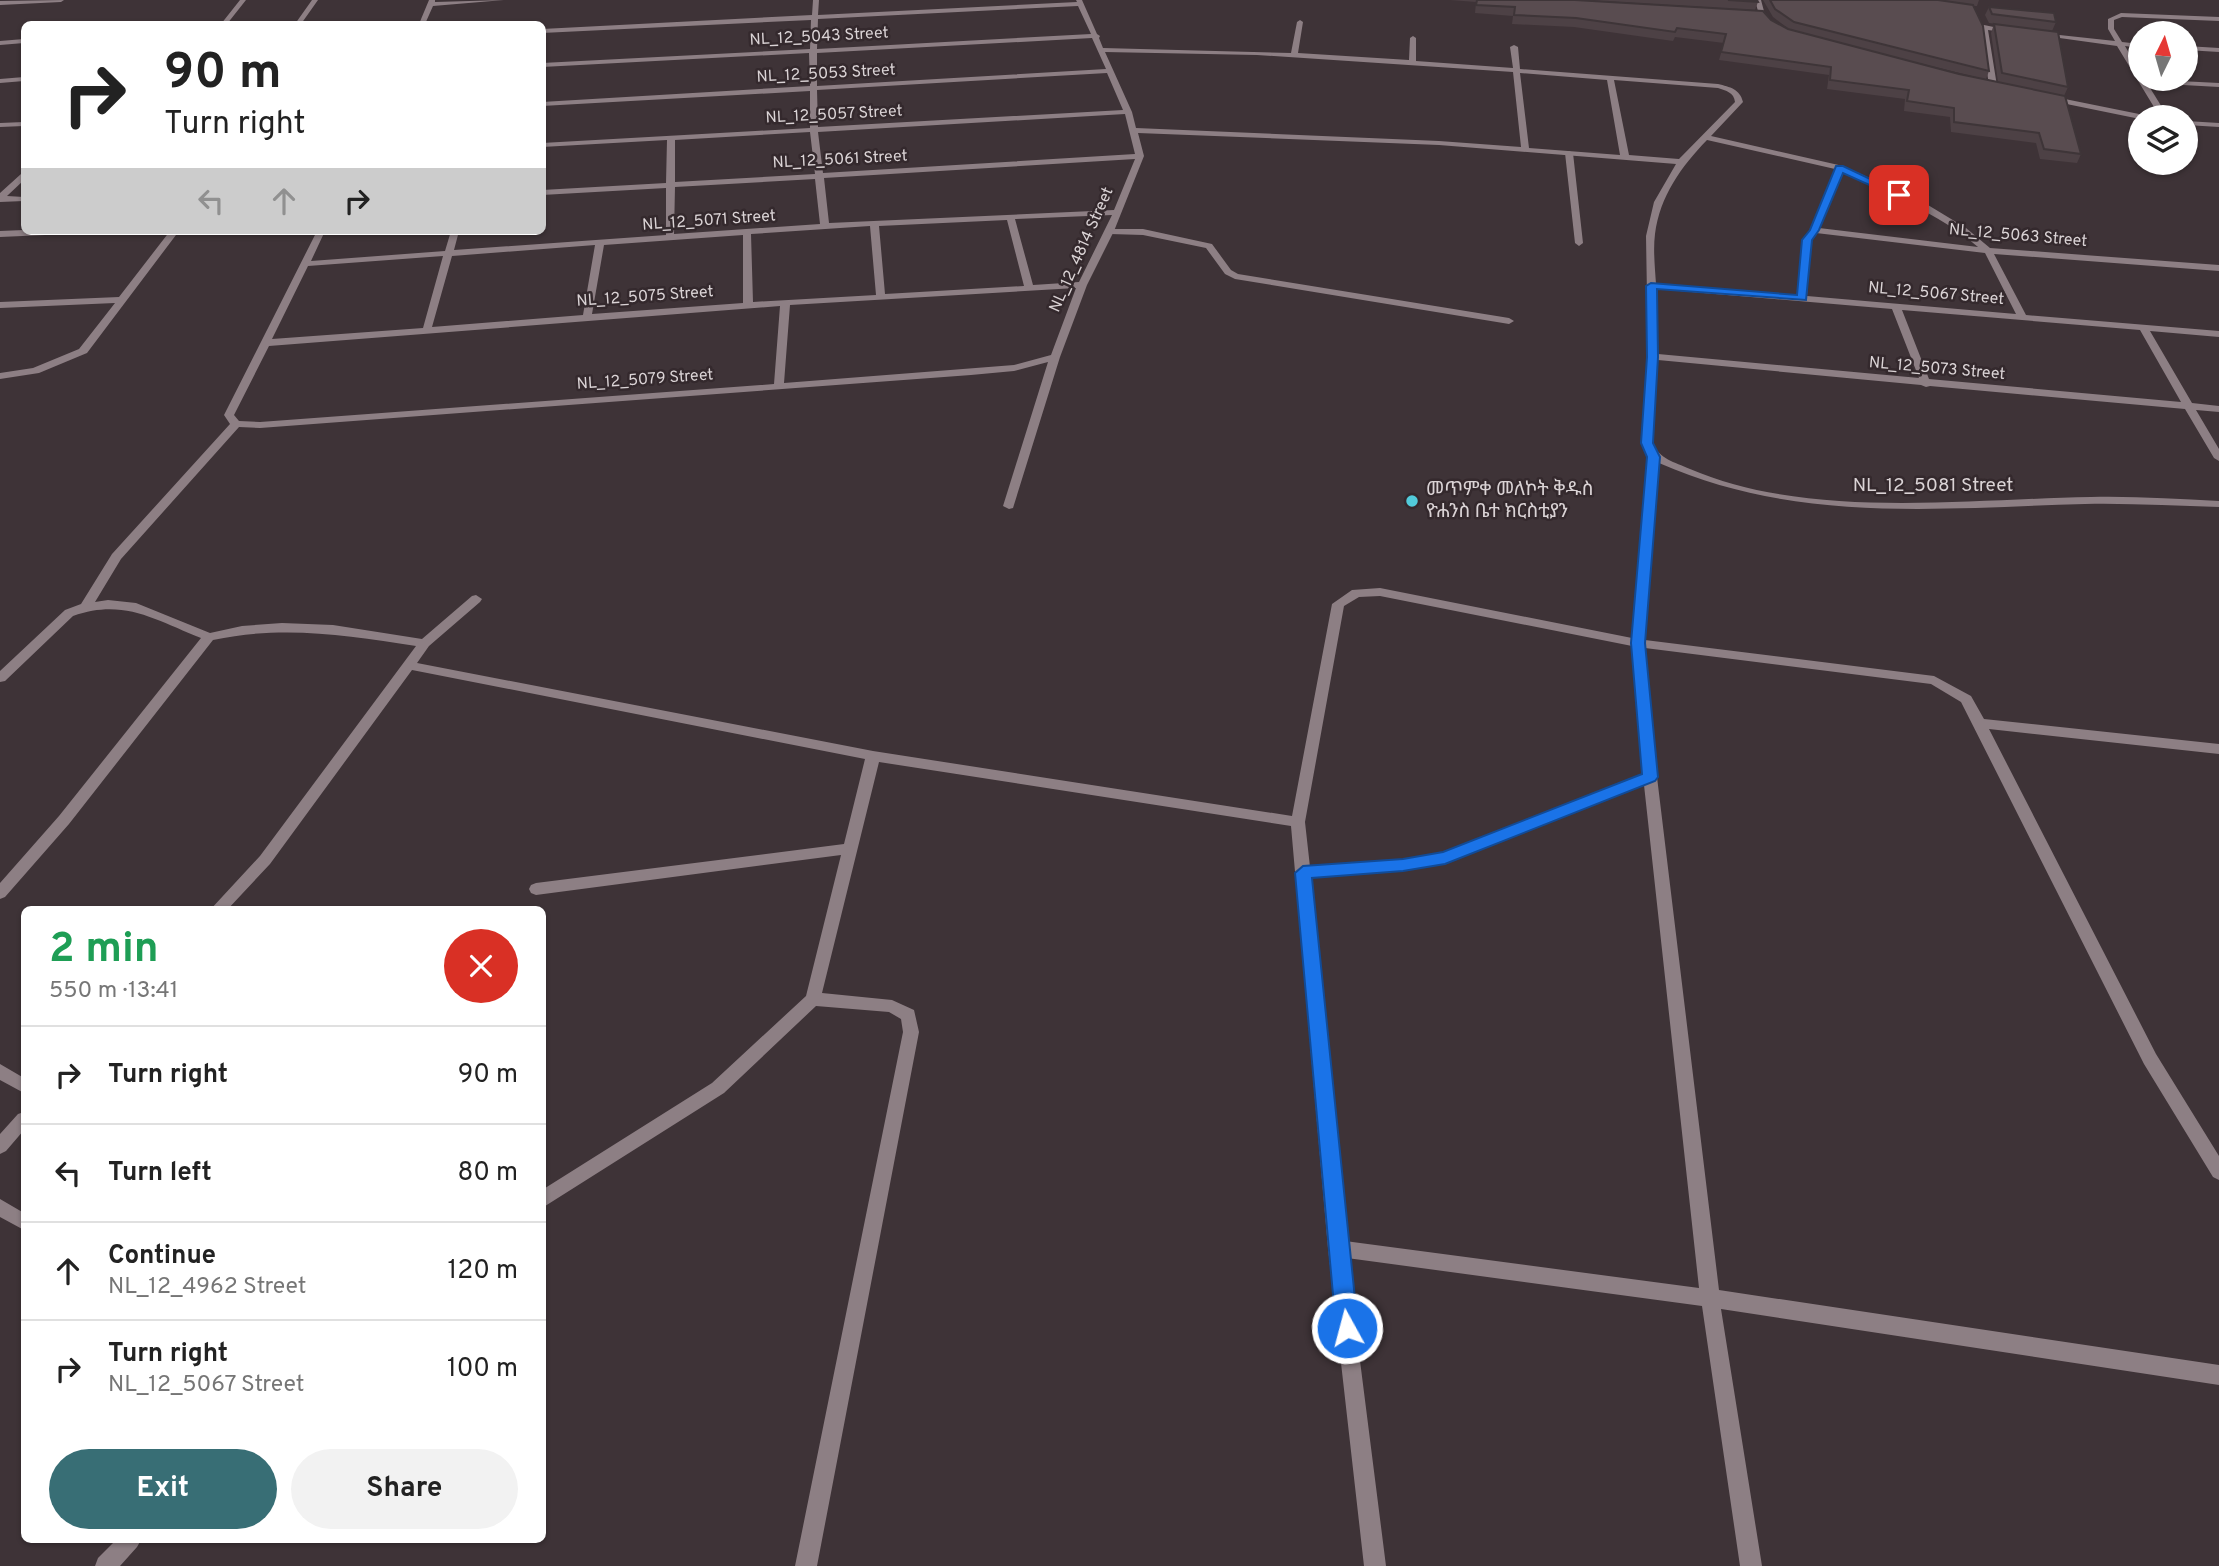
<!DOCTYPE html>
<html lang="en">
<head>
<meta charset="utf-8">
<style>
	body { margin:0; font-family:Overpass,"Noto Sans Ethiopic",sans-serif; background:#f2f2f2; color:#222; height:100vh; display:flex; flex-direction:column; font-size:26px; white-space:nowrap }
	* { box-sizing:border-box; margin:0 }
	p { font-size:23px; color:#767676 }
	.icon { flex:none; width:38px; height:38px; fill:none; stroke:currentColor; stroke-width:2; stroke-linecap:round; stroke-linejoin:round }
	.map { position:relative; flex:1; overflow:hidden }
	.sheet { position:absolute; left:21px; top:906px; width:525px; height:637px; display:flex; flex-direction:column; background:#fff; border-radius:10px; box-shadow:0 2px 5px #0004 }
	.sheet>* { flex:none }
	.hud { position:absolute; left:21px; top:21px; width:525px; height:214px; border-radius:10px; box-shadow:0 2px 5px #0004; background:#fff; color:#222; overflow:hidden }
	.needle { width:46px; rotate:5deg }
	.controls { position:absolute; left:2128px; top:21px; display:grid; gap:14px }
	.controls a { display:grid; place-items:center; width:70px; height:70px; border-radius:50%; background:#fff; box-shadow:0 2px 5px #0004; font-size:35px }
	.pin { position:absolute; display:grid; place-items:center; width:60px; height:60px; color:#fff; margin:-30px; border-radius:14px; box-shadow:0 4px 10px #0006 }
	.me { position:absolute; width:77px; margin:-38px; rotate:353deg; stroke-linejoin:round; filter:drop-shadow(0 0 5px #0008) }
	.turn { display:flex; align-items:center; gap:24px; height:147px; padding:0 28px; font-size:32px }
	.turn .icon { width:91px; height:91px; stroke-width:2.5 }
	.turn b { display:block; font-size:49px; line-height:60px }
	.lanes { display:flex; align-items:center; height:66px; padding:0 28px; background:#0003; justify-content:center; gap:35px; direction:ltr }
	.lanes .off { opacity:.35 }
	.round { display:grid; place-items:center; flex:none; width:74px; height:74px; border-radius:37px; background:#f2f2f2 }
	.summary { display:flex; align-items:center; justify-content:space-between; height:119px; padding:0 28px }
	h1 { font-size:42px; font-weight:700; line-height:52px; color:#1e9e55 }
	.action { display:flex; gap:14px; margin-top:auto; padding:14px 28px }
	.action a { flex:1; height:80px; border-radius:42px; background:#386e75; color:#fff; font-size:28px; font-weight:700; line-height:80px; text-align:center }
	.action a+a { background:#f2f2f2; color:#222 }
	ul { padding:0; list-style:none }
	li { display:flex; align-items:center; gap:21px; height:98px; padding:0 28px; border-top:2px solid #e0e0e0 }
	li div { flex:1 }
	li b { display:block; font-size:26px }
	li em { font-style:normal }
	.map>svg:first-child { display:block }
</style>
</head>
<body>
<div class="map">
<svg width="2219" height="1566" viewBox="0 0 2219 1566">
	<rect width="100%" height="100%" fill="#3e3337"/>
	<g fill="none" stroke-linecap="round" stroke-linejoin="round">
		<!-- lane -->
		<path fill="#8d7f84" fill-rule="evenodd" d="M1569,151L1573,153L1583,243L1579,246L1575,243L1565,153Z
			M1107,229H1143L1212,244L1231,270L1238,274L1509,318L1514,321L1509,324L1235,279L1225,274L1206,248L1143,235L1110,234L1106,231Z"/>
		<!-- street -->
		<path fill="#8d7f84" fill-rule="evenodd" d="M64,0L61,2L0,5V1Z
			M240,0H246L227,24H221Z
			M312,0H318L301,24H295Z
			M429,0H435V2L504,0L433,6L425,24H419Z
			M813,0H819L818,15L1077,2L1076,0H1082L1097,34L1100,36L1099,38L1103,48L1291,53L1297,22L1300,20L1303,22L1298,53L1409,60L1410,38L1413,36L1416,38V61L1513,68L1510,47L1514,45L1518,47L1520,69L1718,84C1730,87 1740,89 1743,102L1711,136L1843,166L1923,202L1966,228L1990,248L2219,265V271L1994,254L2026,315L2219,331V337L2150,331L2192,403L2219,406V412L2196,410L2219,449V461L2214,458L2185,409L1930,386L1926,387L1921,385L1658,360L1652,443C1660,459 1674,462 1690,469C1809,520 1964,499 2091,497C2134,496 2176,499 2219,501V507C2175,506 2130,503 2085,504C1938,508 1798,524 1659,463L1645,640L1934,676L1971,696L1984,719L2219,744V754L1989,729L2156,1054L2219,1156V1180L2213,1177L2144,1064L1961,702L1931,684L1645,648L1657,777L1719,1290L2219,1365V1385L1721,1309L1762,1566H1740L1702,1306L1347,1258L1386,1566H1364L1328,1248L1291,826L879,762L822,993L892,1000L914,1010L919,1032L817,1566H795L903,1032L901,1019L889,1012L816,1006L724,1093L542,1208V1190L712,1083L806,996L841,855L536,895L531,893L529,889L531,885L536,883L844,844L865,759L412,670L270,864L227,910H210L260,856L416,646C347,635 282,625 213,640L69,824L5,897L0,899V883L59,816L201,638C155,620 124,598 73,616L5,681L0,682V671L65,610L81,604L112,554L230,424L224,415L317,231H325L311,261L445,251L451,231H459L454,250L666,235V188L542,195V190L666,183L667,140L542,147V143L810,128V91L542,106V102L810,86L809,53L542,67V63L810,49L811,20L542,33V29L812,15ZM1078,6L1091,34L817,49L818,19ZM1092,38L1106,69L817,86V53ZM1105,52L1257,55L1513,72L1521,147L1439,141L1136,128L1132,112ZM1107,73L1123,110L818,127L817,90ZM1520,73L1607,80L1620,155L1529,148ZM1614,80L1718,88C1726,91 1734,92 1735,102L1679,159L1629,155ZM1125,114L1135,154L823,173L818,132ZM810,132L815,174L675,182V140ZM1138,133L1439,145L1676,164L1654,202L1646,236L1648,357L1642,443L1649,457L1632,638L1380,588L1352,590L1332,604L1292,816L873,751L417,663L429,646L480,602L482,599L476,595L472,596L422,639L333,625L282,623L242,626L210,633L136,603L108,600L95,602L121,559L239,427L260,428L971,375L1014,371L1048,362L1003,506L1009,509L1013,508L1060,357L1087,285L1114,231L1144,156ZM1707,140L1835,169L1810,230L1803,240L1798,296L1656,284C1655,268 1653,250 1655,234C1660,196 1681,167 1707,140ZM1135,159L1114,210L829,223L824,178ZM1842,172C1890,194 1938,213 1978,247L1819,228ZM815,179L820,224L674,234L675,187ZM1112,215L1079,282L1033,285L1015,219ZM1007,220L1024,286L885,294L879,226ZM870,226L876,295L753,302L751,234ZM1816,233L1985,253L2016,314L1807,296L1811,240ZM743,235V303L592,314L604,245ZM595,245L583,315L432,327L452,256ZM443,256L423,328L272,339L308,266ZM1076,288L1051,355L1014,365L784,383L790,305ZM1656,289L1892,309L1919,378L1658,354ZM780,306L774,384L260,422L239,421L234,415L269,346ZM1902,310L2140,330L2181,402L1929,379ZM1380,596L1632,646L1643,774L1443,853L1403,860L1310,867L1305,822L1344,606L1359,597ZM1644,785L1699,1288L1345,1241L1311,878L1403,870L1445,863Z
			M1755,0H1761L1765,15L1772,25H1768L1759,15Z
			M2121,13L2219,17V21L2122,17L2114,20V29L2122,42L2140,44V48L2125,46L2140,72V79L2219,83V87L2147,83L2168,117H2160L2117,46L2038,35L2041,33L2115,41L2108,29V19Z
			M1984,25L2013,31L2010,33L1988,30L1997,86L1993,88L1989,86L1981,27Z
			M24,39V43L0,45V41Z
			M2186,46L2219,48V52L2186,50Z
			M24,77V81L0,83V79Z
			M2050,96L2144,115L2148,117L2140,119L2047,100V96Z
			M2186,121L2219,123V127L2186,125Z
			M24,122V126L0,127V123Z
			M21,174H24V180L7,196L24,197V201L0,202V193Z
			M24,230V231H72L68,234L0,237V231Z
			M170,231H179L87,353L39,373L0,379V373L33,368L79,349L115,303L0,308V302L119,297Z
			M0,1064L24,1078V1093L0,1080Z
			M24,1112V1130L6,1151L0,1154V1134L18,1114Z
			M0,1199L24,1213V1230L0,1217Z
			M116,1540H141L137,1547L120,1566H95L98,1558Z"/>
	</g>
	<!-- wall -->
	<path fill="#4d4145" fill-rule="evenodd" d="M1450,0H1575L1771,20L1789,29L1773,17L1763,0H1979L1977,6H1973L1989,71L1986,79L1998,82L1991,33L1994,24L2068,87L2064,96L2081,154L2077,163L2040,159L2036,143L1951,132L1950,117L1904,111L1905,99L1827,89L1829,75L1719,60L1724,43L1675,37L1673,41L1574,27L1512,24L1513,16L1475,13L1476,2ZM1890,56L1980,78L1959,74Z
		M1585,0H1757L1758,2L1755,10Z
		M1989,7L2056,22L2052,31L1989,23L1985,15Z"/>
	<!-- building -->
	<path fill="#594c50" stroke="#3e3538" stroke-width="2" d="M1477,0H1575L1763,11L1771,20L1788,29L1959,74L2065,96L2081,154L2044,149L2039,133L1954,122V108L1907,101L1909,90L1830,80L1831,67L1721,52L1726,34L1677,28L1675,32L1576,18L1514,15L1515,7L1476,5Z
		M1728,0H1757L1758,2Z
		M1770,0H1938L1973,5L1983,26L1989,71L1794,22L1775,9Z
		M1989,7L2054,13L2056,22L1992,14Z
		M1994,24L2058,32L2068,87L2002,73Z"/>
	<!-- route -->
	<path fill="#1a73e8" stroke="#114b97" stroke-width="2" d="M1836,166H1843L1904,195L1896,197L1843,173L1819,230L1812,240L1806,300L1657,289L1658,357L1653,443L1660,457L1645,643L1658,777L1655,781L1445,864L1403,871L1312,878L1358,1328L1354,1335L1347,1338L1339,1335L1336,1328L1295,873L1303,866L1403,859L1443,852L1642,774L1631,643L1647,457L1641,443L1647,357L1646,286L1651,283L1797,295L1802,240L1810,230Z"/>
	<!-- markers -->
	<circle fill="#52cbda" stroke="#34292d" stroke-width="2.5" cx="1412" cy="501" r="7"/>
	<g text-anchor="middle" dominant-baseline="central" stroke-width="5" stroke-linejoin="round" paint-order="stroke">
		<!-- far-street labels -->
		<g font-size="16" fill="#dad3d5" stroke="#34292d">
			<text transform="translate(819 37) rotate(-3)">NL_12_5043 Street</text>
			<text transform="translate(826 74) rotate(-3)">NL_12_5053 Street</text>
			<text transform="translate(834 115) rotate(-3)">NL_12_5057 Street</text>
			<text transform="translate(840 160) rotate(-3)">NL_12_5061 Street</text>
			<text transform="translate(709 221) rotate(-4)">NL_12_5071 Street</text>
			<text transform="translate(2018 236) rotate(5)">NL_12_5063 Street</text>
			<text transform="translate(1082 250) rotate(-66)">NL_12_4814 Street</text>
			<text transform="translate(1936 294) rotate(5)">NL_12_5067 Street</text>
			<text transform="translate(645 297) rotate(-4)">NL_12_5075 Street</text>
			<text transform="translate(1937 369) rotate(5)">NL_12_5073 Street</text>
			<text transform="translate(645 380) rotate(-4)">NL_12_5079 Street</text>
		</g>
		<!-- street labels -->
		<g font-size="19" fill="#dad3d5" stroke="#34292d">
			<text x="1933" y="486">NL_12_5081 Street</text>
		</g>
		<!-- poi labels -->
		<g font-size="19" fill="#dad3d5" stroke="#34292d" text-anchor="start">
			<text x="1426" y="490">መጥምቀ መለኮት ቅዱስ<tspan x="1426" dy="22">ዮሐንስ ቤተ ክርስቲያን</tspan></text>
		</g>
	</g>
</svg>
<div class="controls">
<a><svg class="needle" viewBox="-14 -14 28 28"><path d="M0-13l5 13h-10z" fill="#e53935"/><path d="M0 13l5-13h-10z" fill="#767676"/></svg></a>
<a><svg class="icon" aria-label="layers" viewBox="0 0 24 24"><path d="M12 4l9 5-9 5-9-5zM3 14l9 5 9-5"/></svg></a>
</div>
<div class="pin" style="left:1899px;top:195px;background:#d93025"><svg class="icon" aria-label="arrive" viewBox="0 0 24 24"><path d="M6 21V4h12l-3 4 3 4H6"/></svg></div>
<svg class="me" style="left:1347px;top:1328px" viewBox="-20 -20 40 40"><circle r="17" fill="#1a73e8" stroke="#fff" stroke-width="3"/><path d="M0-11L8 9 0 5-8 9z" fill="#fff"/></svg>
<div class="hud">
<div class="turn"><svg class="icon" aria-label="right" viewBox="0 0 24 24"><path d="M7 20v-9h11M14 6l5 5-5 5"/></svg><div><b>90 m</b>Turn right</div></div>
<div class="lanes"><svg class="icon off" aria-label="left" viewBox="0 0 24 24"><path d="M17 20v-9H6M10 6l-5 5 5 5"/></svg><svg class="icon off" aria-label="ahead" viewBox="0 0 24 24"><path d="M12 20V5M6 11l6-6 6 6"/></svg><svg class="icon" aria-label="right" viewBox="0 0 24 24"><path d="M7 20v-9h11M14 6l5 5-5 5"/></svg></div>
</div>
<section class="sheet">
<div class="summary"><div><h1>2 min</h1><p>550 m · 13:41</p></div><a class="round" style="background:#d93025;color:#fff"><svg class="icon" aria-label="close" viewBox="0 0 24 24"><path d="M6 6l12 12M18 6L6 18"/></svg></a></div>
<ul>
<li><svg class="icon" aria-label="right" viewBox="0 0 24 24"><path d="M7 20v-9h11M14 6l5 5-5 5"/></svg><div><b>Turn right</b></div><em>90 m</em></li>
<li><svg class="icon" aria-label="left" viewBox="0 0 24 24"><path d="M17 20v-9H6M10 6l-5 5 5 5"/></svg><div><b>Turn left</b></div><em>80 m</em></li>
<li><svg class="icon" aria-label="ahead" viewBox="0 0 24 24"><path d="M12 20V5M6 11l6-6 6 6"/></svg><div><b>Continue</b><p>NL_12_4962 Street</p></div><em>120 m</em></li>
<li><svg class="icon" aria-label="right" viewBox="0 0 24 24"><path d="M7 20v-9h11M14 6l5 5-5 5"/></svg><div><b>Turn right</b><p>NL_12_5067 Street</p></div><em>100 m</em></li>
</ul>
<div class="action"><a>Exit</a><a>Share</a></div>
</section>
</div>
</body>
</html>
